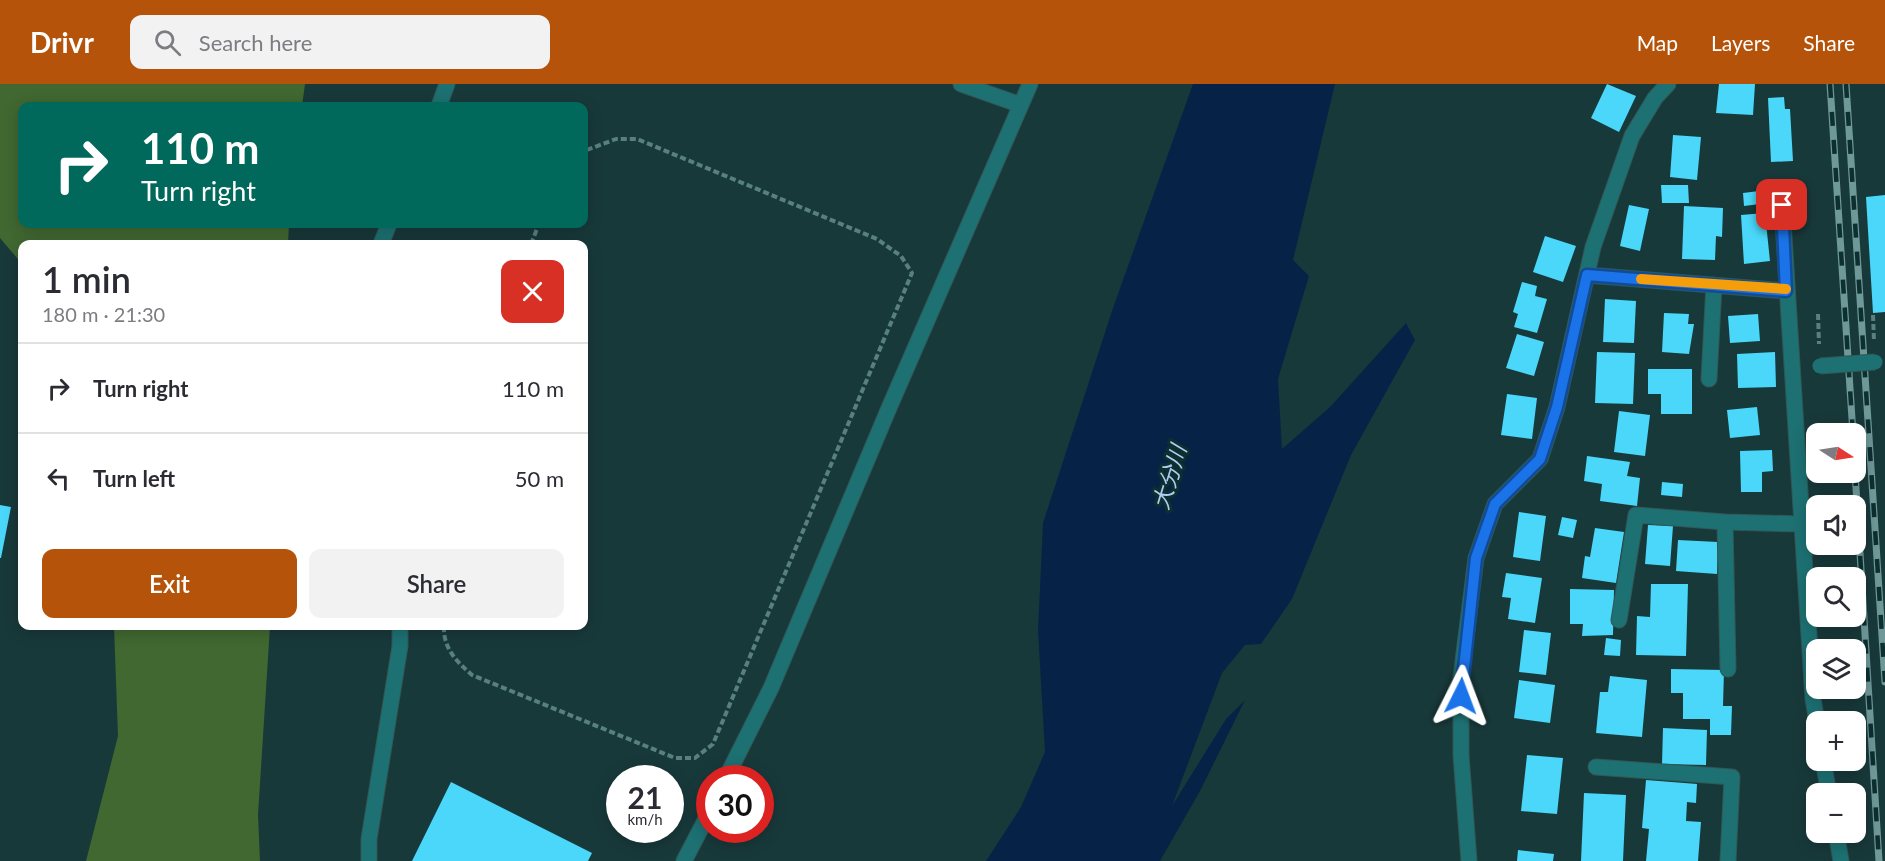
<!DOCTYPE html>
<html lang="en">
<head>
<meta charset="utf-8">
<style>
	body { margin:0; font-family:Lato,"Noto Sans JP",sans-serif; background:#f2f2f3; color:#2b2b33; height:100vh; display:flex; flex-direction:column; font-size:22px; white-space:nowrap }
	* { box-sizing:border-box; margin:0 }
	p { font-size:20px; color:#7c7c81 }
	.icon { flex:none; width:33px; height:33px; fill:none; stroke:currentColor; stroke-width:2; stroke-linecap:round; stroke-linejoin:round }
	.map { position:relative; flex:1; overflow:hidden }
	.drawer { position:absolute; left:18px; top:156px; width:570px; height:390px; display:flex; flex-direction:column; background:#fff; border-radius:12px; box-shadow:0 3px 15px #0003 }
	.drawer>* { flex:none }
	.guide { position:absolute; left:18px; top:18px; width:570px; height:126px; border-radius:12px; box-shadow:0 3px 15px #0003; background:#00695c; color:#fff; overflow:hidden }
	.needle { width:39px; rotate:102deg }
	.tools { position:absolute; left:1806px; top:339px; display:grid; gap:12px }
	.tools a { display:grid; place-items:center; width:60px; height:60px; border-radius:12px; background:#fff; box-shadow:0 3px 15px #0003; font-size:30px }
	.speed { position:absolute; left:606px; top:681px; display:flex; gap:12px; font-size:30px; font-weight:700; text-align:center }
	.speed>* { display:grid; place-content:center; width:78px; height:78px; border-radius:50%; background:#fff; box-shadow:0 3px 15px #0003; line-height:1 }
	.speed small { font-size:15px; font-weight:400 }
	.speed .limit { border:9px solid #d22; background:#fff; color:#111 }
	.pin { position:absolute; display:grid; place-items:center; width:51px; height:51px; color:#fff; margin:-26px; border-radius:12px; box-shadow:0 3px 9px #0006 }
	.me { position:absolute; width:66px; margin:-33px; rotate:3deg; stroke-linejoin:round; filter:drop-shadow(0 0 4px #0008) }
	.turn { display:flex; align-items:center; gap:21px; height:126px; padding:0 24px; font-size:27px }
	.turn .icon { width:78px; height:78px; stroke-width:2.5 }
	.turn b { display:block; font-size:42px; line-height:51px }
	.round { display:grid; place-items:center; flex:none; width:63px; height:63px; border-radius:12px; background:#f2f2f3 }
	.headline { display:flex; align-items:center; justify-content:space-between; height:102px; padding:0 24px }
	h1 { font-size:36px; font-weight:600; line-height:45px }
	.cta { display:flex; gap:12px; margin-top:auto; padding:12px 24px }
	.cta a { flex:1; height:69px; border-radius:12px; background:#b45309; color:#fff; font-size:24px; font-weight:600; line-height:69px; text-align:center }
	.cta a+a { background:#f2f2f3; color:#2b2b33 }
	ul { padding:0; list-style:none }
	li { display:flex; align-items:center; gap:18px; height:90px; padding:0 24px; border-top:2px solid #e1e1e2 }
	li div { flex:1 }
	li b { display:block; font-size:22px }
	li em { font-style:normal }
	header { display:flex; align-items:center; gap:36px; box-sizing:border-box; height:84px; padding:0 30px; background:#b45309; color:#fff }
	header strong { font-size:28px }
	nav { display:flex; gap:33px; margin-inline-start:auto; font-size:21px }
	.search { width:420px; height:54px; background:#f2f2f3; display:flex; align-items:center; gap:15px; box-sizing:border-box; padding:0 21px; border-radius:12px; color:#7c7c81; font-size:22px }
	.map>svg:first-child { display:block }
</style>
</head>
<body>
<header>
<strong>Drivr</strong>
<div class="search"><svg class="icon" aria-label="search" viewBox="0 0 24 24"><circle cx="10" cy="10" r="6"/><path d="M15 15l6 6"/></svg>Search here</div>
<nav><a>Map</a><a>Layers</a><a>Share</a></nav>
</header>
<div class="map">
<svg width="1885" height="777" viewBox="0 0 1885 777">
	<rect width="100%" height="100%" fill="#18393a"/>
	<!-- green -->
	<path fill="#416831" d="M0,0H305L302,22H22V140H289L288,160H22V180L0,154Z
		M114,542H270L258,731L260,777H86L118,652Z"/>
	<!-- water -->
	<path fill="#072247" d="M1193,0H1335L1293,176L1309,192L1278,295L1282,365L1330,323L1406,239L1415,256L1351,371L1292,515L1261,560L1245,561L1222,589L1172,722L1226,635L1245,616L1200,707L1160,777H986L1021,723L1045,668L1038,547L1043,439L1113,224Z"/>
	<!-- building -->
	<path fill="#4ad7f9" d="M1607,0L1636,12L1619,48L1591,34Z
		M1719,0H1755L1753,31L1716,29Z
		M1784,13L1785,25H1790L1793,77L1771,78L1768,14Z
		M1673,51L1701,53L1697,96L1670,93Z
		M1661,101H1688L1689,119H1662Z
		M1767,106L1768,119L1744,122L1743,109Z
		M1885,111V228L1873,229L1866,113Z
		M1629,121L1649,125L1640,167L1620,162Z
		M1684,122L1723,124L1722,153L1716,152L1715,176L1682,175Z
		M1765,129L1770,177L1744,180L1741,131Z
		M1545,152L1576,162L1563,198L1533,188Z
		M1522,198L1537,202L1535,212L1547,215L1537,249L1514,243L1518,230L1513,228Z
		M1605,215L1636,217L1634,259L1603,258Z
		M1664,229L1689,230L1688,240H1694L1689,270L1662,268Z
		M1758,230L1760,257L1730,259L1728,232Z
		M1517,250L1544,258L1534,292L1506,284Z
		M1597,268L1635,269L1633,320L1595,319Z
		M1775,268L1776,303L1738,304L1737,270Z
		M1648,285H1692V330H1661V310H1648Z
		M1507,310L1537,314L1532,355L1501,351Z
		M1757,323L1760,351L1730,354L1727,326Z
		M1619,327L1650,331L1645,372L1614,368Z
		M1772,366L1773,387L1762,388V408H1741L1740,367Z
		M1587,372L1630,378L1627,392L1640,394L1637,422L1600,417L1602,400L1584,397Z
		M1662,398L1683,400L1682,413L1661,411Z
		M0,421L11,423L1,474H0Z
		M1519,428L1546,432L1540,477L1513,473Z
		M1562,433L1577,436L1573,454L1558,451Z
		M1648,441L1673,442L1670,482L1645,480Z
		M1595,444L1624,448L1616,499L1582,494L1585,472L1590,473Z
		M1678,456L1718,458L1717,490L1676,487Z
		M1506,489L1542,494L1535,539L1508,535L1511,514L1502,513Z
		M1651,500H1688L1686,572L1636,571L1637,532L1650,533Z
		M1570,505L1614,506L1613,551L1582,552L1583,540H1570Z
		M1524,546L1551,549L1546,591L1519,588Z
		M1606,554L1621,556L1620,572L1604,571Z
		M1671,585L1724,586L1723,622H1732L1731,651H1710V635H1683V609H1671Z
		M1610,592L1647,596L1642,653L1596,649L1600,608H1608Z
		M1519,596L1555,601L1550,639L1514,634Z
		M1663,644L1707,646L1706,681L1662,680Z
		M1527,671L1563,674L1557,730L1521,727Z
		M1646,696L1697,700L1696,719L1687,718L1686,737L1701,738L1698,777H1646L1649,745L1642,744Z
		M451,698L592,769L588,777H412Z
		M1584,709L1626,711L1623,777H1581Z
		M1518,766L1554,770L1553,777H1517Z"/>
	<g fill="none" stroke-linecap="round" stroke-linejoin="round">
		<defs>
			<path id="minor" d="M961,0L1021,21
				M439,22L447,0
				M1782,121L1813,615L1817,638
				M381,160L389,140
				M1587,191L1786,207
				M1709,295L1714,201
				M1619,536L1636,431L1725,438
				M1728,585L1725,438L1802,440
				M1823,676L1829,710
				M1596,683L1732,693L1728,777
				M726,694L771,604L889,324L1030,0
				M1836,748L1841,777
				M369,777V755L400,562V542
				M684,777L710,727
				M1469,777L1461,671V593L1476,474L1495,420L1540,375L1557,323L1593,163L1632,52L1655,14L1668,0"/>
		</defs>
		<!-- minor casing -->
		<use href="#minor" stroke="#325656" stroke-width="17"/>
		<!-- path -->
		<path stroke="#598080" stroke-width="4" stroke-dasharray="6 3" stroke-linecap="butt" d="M531,160L539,140
			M1818,230L1819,260
			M1873,231L1874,257
			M444,542C443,564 456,577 472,591L675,674H695L713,660L912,189L901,172L877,155L637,55H616L584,67"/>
		<!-- minor -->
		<use href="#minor" stroke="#1d7173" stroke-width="15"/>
		<defs>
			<path id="rail" d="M1830,0L1853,350
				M1846,0L1885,598
				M1855,388L1879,777"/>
		</defs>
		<!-- rail casing -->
		<use href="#rail" stroke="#6f9899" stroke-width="7"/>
		<!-- rail -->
		<use href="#rail" stroke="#0d2f30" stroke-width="4.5" stroke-dasharray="14" stroke-linecap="butt"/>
		<defs>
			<path id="minor-bridge" d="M1820,282L1875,278"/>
		</defs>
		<!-- minor-bridge casing -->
		<use href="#minor-bridge" stroke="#325656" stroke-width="17" stroke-linecap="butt"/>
		<!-- minor-bridge -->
		<use href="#minor-bridge" stroke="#1d7173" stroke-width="15"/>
	</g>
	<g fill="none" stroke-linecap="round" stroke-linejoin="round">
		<defs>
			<path id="route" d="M1461,612L1476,474L1495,420L1540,375L1557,323L1587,191L1786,207L1782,121"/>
		</defs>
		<!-- route casing -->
		<use href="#route" stroke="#114b97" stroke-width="15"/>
		<!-- route -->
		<use href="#route" stroke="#1a73e8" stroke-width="10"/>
		<!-- slow -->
		<path stroke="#f59e0b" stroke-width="10" d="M1641,195L1786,205"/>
	</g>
	<g text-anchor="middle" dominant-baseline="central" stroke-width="6" stroke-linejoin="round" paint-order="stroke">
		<!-- water labels -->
		<g font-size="22" font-style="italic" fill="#b1ccf3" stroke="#0d2f30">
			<text transform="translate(1169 393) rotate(-73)">大分川</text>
		</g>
	</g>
</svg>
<div class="tools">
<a><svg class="needle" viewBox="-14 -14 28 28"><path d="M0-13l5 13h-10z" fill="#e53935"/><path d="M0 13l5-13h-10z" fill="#7c7c81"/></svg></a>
<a><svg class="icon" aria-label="sound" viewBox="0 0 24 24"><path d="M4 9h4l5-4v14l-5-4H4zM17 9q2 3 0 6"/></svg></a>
<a><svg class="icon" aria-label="search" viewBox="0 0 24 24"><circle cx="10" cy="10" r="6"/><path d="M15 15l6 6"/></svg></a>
<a><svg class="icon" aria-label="layers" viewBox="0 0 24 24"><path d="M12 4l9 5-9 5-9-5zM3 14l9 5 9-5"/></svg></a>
<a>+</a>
<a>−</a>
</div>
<div class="speed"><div>21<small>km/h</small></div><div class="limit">30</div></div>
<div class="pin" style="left:1782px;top:121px;background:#d93025"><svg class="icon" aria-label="arrive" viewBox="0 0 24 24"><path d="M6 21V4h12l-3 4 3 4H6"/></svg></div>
<svg class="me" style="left:1461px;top:612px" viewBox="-20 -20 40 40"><path d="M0-17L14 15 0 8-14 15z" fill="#1a73e8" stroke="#fff" stroke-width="4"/></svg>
<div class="guide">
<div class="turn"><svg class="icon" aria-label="right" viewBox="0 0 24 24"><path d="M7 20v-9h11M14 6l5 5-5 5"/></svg><div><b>110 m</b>Turn right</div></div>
</div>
<section class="drawer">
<div class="headline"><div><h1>1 min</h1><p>180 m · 21:30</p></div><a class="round" style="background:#d93025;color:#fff"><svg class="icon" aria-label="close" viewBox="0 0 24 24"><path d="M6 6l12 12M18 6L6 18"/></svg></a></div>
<ul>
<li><svg class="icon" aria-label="right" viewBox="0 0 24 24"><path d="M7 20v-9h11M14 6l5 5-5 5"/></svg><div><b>Turn right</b></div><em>110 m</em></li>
<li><svg class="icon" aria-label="left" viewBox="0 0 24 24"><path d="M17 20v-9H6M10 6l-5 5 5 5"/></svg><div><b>Turn left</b></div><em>50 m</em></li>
</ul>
<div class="cta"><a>Exit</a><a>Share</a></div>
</section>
</div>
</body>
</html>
